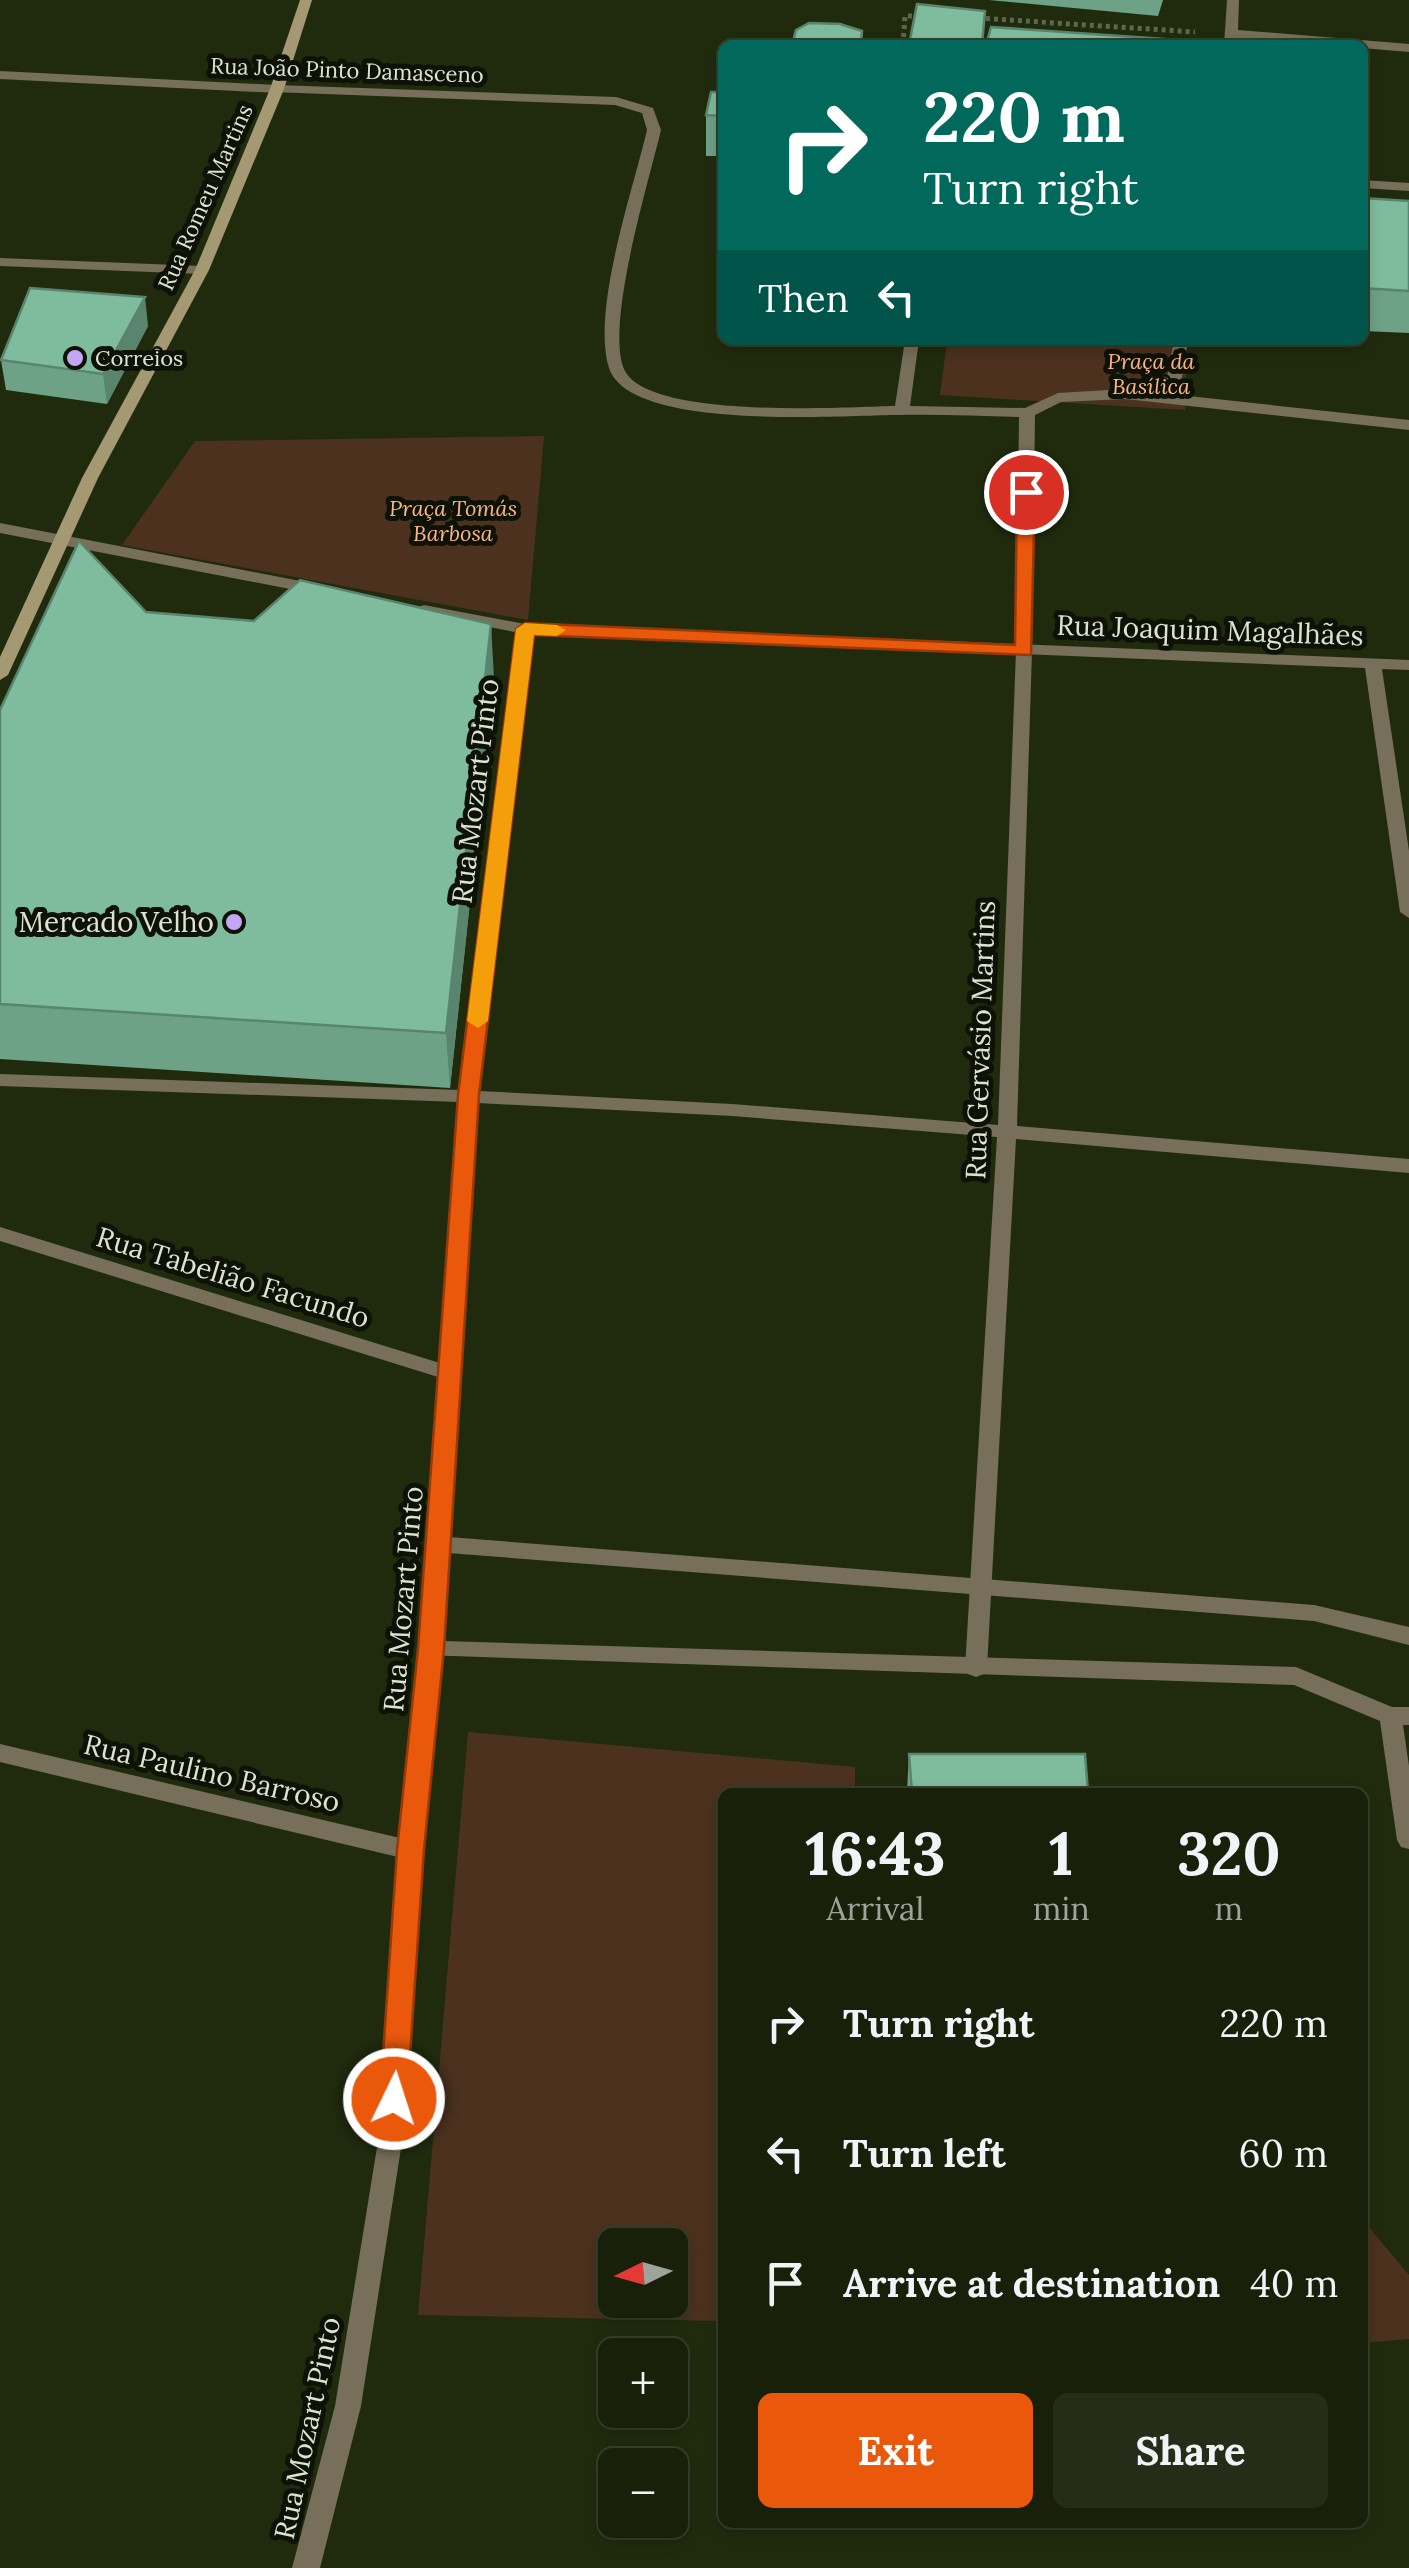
<!DOCTYPE html>
<html lang="en">
<head>
<meta charset="utf-8">
<style>
	body { margin:0; font-family:Lora,serif; background:#252d18; color:#f1f3f6; height:100vh; display:flex; flex-direction:column; font-size:38px; white-space:nowrap }
	* { box-sizing:border-box; margin:0 }
	p { font-size:32px; color:#9fa39c }
	.icon { flex:none; width:55px; height:55px; fill:none; stroke:currentColor; stroke-width:2; stroke-linecap:round; stroke-linejoin:round }
	.map { position:relative; flex:1; overflow:hidden }
	.drawer { position:absolute; left:718px; top:1788px; width:650px; height:740px; display:flex; flex-direction:column; background:#18200a; border-radius:15px; box-shadow:0 5px 15px #0003,0 0 0 2px #363e2b }
	.drawer>* { flex:none }
	.top-card { position:absolute; left:718px; top:40px; width:650px; height:305px; border-radius:15px; box-shadow:0 5px 15px #0003,0 0 0 2px #363e2b; background:#00695c; color:#fff; overflow:hidden }
	.needle { width:65px; rotate:265deg }
	.buttons { position:absolute; left:598px; top:2228px; display:grid; gap:20px }
	.buttons a { display:grid; place-items:center; width:90px; height:90px; border-radius:15px; background:#18200a; box-shadow:0 5px 15px #0003,0 0 0 2px #363e2b; font-size:50px }
	.pin { position:absolute; display:grid; place-items:center; width:85px; height:85px; color:#fff; margin:-42px; border:5px solid #fff; border-radius:50%; box-shadow:0 2px 10px #0007 }
	.me { position:absolute; width:110px; margin:-55px; rotate:4deg; stroke-linejoin:round; filter:drop-shadow(0 0 8px #0008) }
	.turn { display:flex; align-items:center; gap:35px; height:210px; padding:0 40px; font-size:45px }
	.turn .icon { width:130px; height:130px; stroke-width:2.5 }
	.turn b { display:block; font-size:70px; line-height:85px }
	.then { display:flex; align-items:center; height:95px; padding:0 40px; background:#0003; gap:20px; font-size:38px }
	.eta { display:flex; justify-content:space-evenly; align-items:center; height:170px; text-align:center }
	.eta b { font-size:60px; font-weight:700; line-height:70px }
	.cta { display:flex; gap:20px; margin-top:auto; padding:20px 40px }
	.cta a { flex:1; height:115px; border-radius:15px; background:#ea580c; color:#fff; font-size:40px; font-weight:700; line-height:115px; text-align:center }
	.cta a+a { background:#252d18; color:#f1f3f6 }
	ul { padding:0; list-style:none }
	li { display:flex; align-items:center; gap:30px; height:130px; padding:0 40px }
	li div { flex:1 }
	li b { display:block; font-size:38px }
	li em { font-style:normal }
	.map>svg:first-child { display:block }
</style>
</head>
<body>
<div class="map">
<svg width="1409" height="2568" viewBox="0 0 1409 2568">
	<rect width="100%" height="100%" fill="#202b0e"/>
	<!-- green -->
	<path fill="#4b311e" fill-rule="evenodd" d="M947,340H1187L1185,410L940,395Z
		M544,436L528,620L122,545L195,441Z
		M468,1732L855,1767V1792H722V2321L418,2315ZM670,2245V2300H615V2245Z
		M1363,2220L1409,2275V2339L1363,2343Z"/>
	<g fill="none" stroke-linecap="round" stroke-linejoin="round">
		<!-- path -->
		<path stroke="#5d674d" stroke-width="5" stroke-dasharray="4 4" stroke-linecap="butt" d="M978,18L1195,32
			M903,45L905,16H920"/>
		<!-- minor -->
		<path fill="#776f59" fill-rule="evenodd" d="M1227,0H1239L1238,30L1409,44V52L1362,48V45L1238,38V45H1224Z
			M277,85L616,97L653,108L661,130C649,181 605,324 624,369C646,420 845,407 895,406L905,340H919L910,406L1025,408L1058,393L1125,389L1164,394L1174,340H1188L1179,395L1409,420V430L1125,399L1061,402L1035,415L1032,651L1017,1126L1409,1159V1173L1016,1139L987,1668L984,1674L976,1677L968,1674L965,1668L997,1137L732,1116L478,1103L459,1373L449,1380L439,1373L459,1102L0,1086V1074L460,1090L517,629L525,624L533,629L479,1091L732,1104L998,1125L1016,651L1019,417C979,416 938,414 898,415C842,415 630,432 609,368C591,311 633,190 647,130L642,113L615,105L272,92V86Z
			M1362,180L1409,183V191L1362,188Z
			M0,258L202,266L209,270L202,274L0,266Z
			M431,1640L439,1643L442,1649L422,1850L403,2135L361,2406L320,2568H292L335,2406L379,2135L398,1857L0,1762V1744L400,1838L420,1649L423,1643Z"/>
		<!-- tertiary -->
		<path fill="#776f59" fill-rule="evenodd" d="M0,71L277,85L284,89L277,93L0,79Z
			M0,523L321,585L329,590L321,595L0,533Z
			M424,605L525,624L1409,660V670L1382,669L1409,851V918L1400,912L1365,668L525,634L418,613V607Z
			M0,1227L456,1368L459,1373L449,1537L1314,1605L1409,1627V1645L1314,1621L448,1553L443,1641L1296,1667L1392,1707H1409V1725H1403L1409,1766V1849L1401,1847L1397,1840L1380,1721L1294,1685L423,1655L420,1649L438,1377L0,1241Z"/>
		<!-- secondary -->
		<path fill="#a59974" fill-rule="evenodd" d="M300,0H312L284,89L209,270L98,478L8,675L0,680V657L82,478L195,270L270,89Z"/>
	</g>
	<!-- wall -->
	<path fill="#6da287" d="M989,0H1163L1158,16Z
		M722,92V156H706V115Z
		M1362,198L1409,201V333L1362,331Z
		M148,326L107,404L6,390L1,360Z
		M146,612L494,678L450,1088L0,1059V710Z
		M909,1754L1088,1792H907Z"/>
	<!-- shaded-wall -->
	<path fill="#59846e" d="M145,297L148,326L107,404L103,374Z
		M491,624L494,678L450,1088L446,1033Z"/>
	<!-- building -->
	<path fill="#7fbc9d" stroke="#59846e" stroke-width="2.5" d="M917,4L985,11L982,45H909Z
		M809,23L840,24L862,31L861,45H792L796,30Z
		M991,27L1207,42V45H986Z
		M711,92H722V116L706,115Z
		M1362,198L1409,201V291L1362,288Z
		M30,288L145,297L103,374L1,360Z
		M79,541L146,612L254,621L300,580L491,624L446,1033L0,1004V710Z
		M909,1754H1085L1088,1792H912Z"/>
	<!-- route -->
	<path fill="#ea580c" stroke="#983908" stroke-width="2.5" d="M1026,487L1035,492L1031,655L534,635L479,1095L444,1649L424,1850L407,2099L403,2108L394,2111L384,2108L380,2099L397,1850L418,1649L458,1095L516,629L525,623L1015,645L1017,492Z"/>
	<!-- slow -->
	<path fill="#f59e0b" d="M525,623L557,625L566,630L557,636L534,635L488,1021L478,1028L467,1021L516,629Z"/>
	<!-- markers -->
	<g fill="#c3a7f2" stroke="#0d1106" stroke-width="4">
		<circle cx="75" cy="358" r="10"/>
		<circle cx="234" cy="922" r="10"/>
	</g>
	<g text-anchor="middle" dominant-baseline="central" stroke-width="10" stroke-linejoin="round" paint-order="stroke">
		<!-- far-street labels -->
		<g font-size="22" fill="#dbe3d1" stroke="#0d1106">
			<text transform="translate(347 70) rotate(2)">Rua João Pinto Damasceno</text>
			<text transform="translate(205 197) rotate(-66)">Rua Romeu Martins</text>
		</g>
		<!-- far-poi labels -->
		<g font-size="22" fill="#dbe3d1" stroke="#0d1106" text-anchor="start">
			<text x="95" y="358">Correios</text>
		</g>
		<!-- far-park labels -->
		<g font-size="22" font-style="italic" fill="#fcb581" stroke="#0d1106">
			<text x="1151" y="361">Praça da<tspan x="1151" dy="25">Basílica</tspan></text>
			<text x="453" y="508">Praça Tomás<tspan x="453" dy="25">Barbosa</tspan></text>
		</g>
		<!-- street labels -->
		<g font-size="28" fill="#dbe3d1" stroke="#0d1106">
			<text transform="translate(1210 630) rotate(2)">Rua Joaquim Magalhães</text>
			<text transform="translate(475 791) rotate(-83)">Rua Mozart Pinto</text>
			<text transform="translate(980 1040) rotate(-88)">Rua Gervásio Martins</text>
			<text transform="translate(233 1277) rotate(17)">Rua Tabelião Facundo</text>
			<text transform="translate(403 1599) rotate(-85)">Rua Mozart Pinto</text>
			<text transform="translate(212 1773) rotate(13)">Rua Paulino Barroso</text>
			<text transform="translate(307 2428) rotate(-78)">Rua Mozart Pinto</text>
		</g>
		<!-- poi labels -->
		<g font-size="28" fill="#dbe3d1" stroke="#0d1106" text-anchor="end">
			<text x="214" y="922">Mercado Velho</text>
		</g>
	</g>
</svg>
<div class="buttons">
<a><svg class="needle" viewBox="-14 -14 28 28"><path d="M0-13l5 13h-10z" fill="#e53935"/><path d="M0 13l5-13h-10z" fill="#9fa39c"/></svg></a>
<a>+</a>
<a>−</a>
</div>
<div class="pin" style="left:1026px;top:492px;background:#d93025"><svg class="icon" aria-label="arrive" viewBox="0 0 24 24"><path d="M6 21V4h12l-3 4 3 4H6"/></svg></div>
<svg class="me" style="left:394px;top:2099px" viewBox="-20 -20 40 40"><circle r="17" fill="#ea580c" stroke="#fff" stroke-width="3"/><path d="M0-11L8 9 0 5-8 9z" fill="#fff"/></svg>
<div class="top-card">
<div class="turn"><svg class="icon" aria-label="right" viewBox="0 0 24 24"><path d="M7 20v-9h11M14 6l5 5-5 5"/></svg><div><b>220 m</b>Turn right</div></div>
<div class="then">Then<svg class="icon" aria-label="left" viewBox="0 0 24 24"><path d="M17 20v-9H6M10 6l-5 5 5 5"/></svg></div>
</div>
<section class="drawer">
<div class="eta">
<div><b>16:43</b><p>Arrival</p></div>
<div><b>1</b><p>min</p></div>
<div><b>320</b><p>m</p></div>
</div>
<ul>
<li><svg class="icon" aria-label="right" viewBox="0 0 24 24"><path d="M7 20v-9h11M14 6l5 5-5 5"/></svg><div><b>Turn right</b></div><em>220 m</em></li>
<li><svg class="icon" aria-label="left" viewBox="0 0 24 24"><path d="M17 20v-9H6M10 6l-5 5 5 5"/></svg><div><b>Turn left</b></div><em>60 m</em></li>
<li><svg class="icon" aria-label="arrive" viewBox="0 0 24 24"><path d="M6 21V4h12l-3 4 3 4H6"/></svg><div><b>Arrive at destination</b></div><em>40 m</em></li>
</ul>
<div class="cta"><a>Exit</a><a>Share</a></div>
</section>
</div>
</body>
</html>
